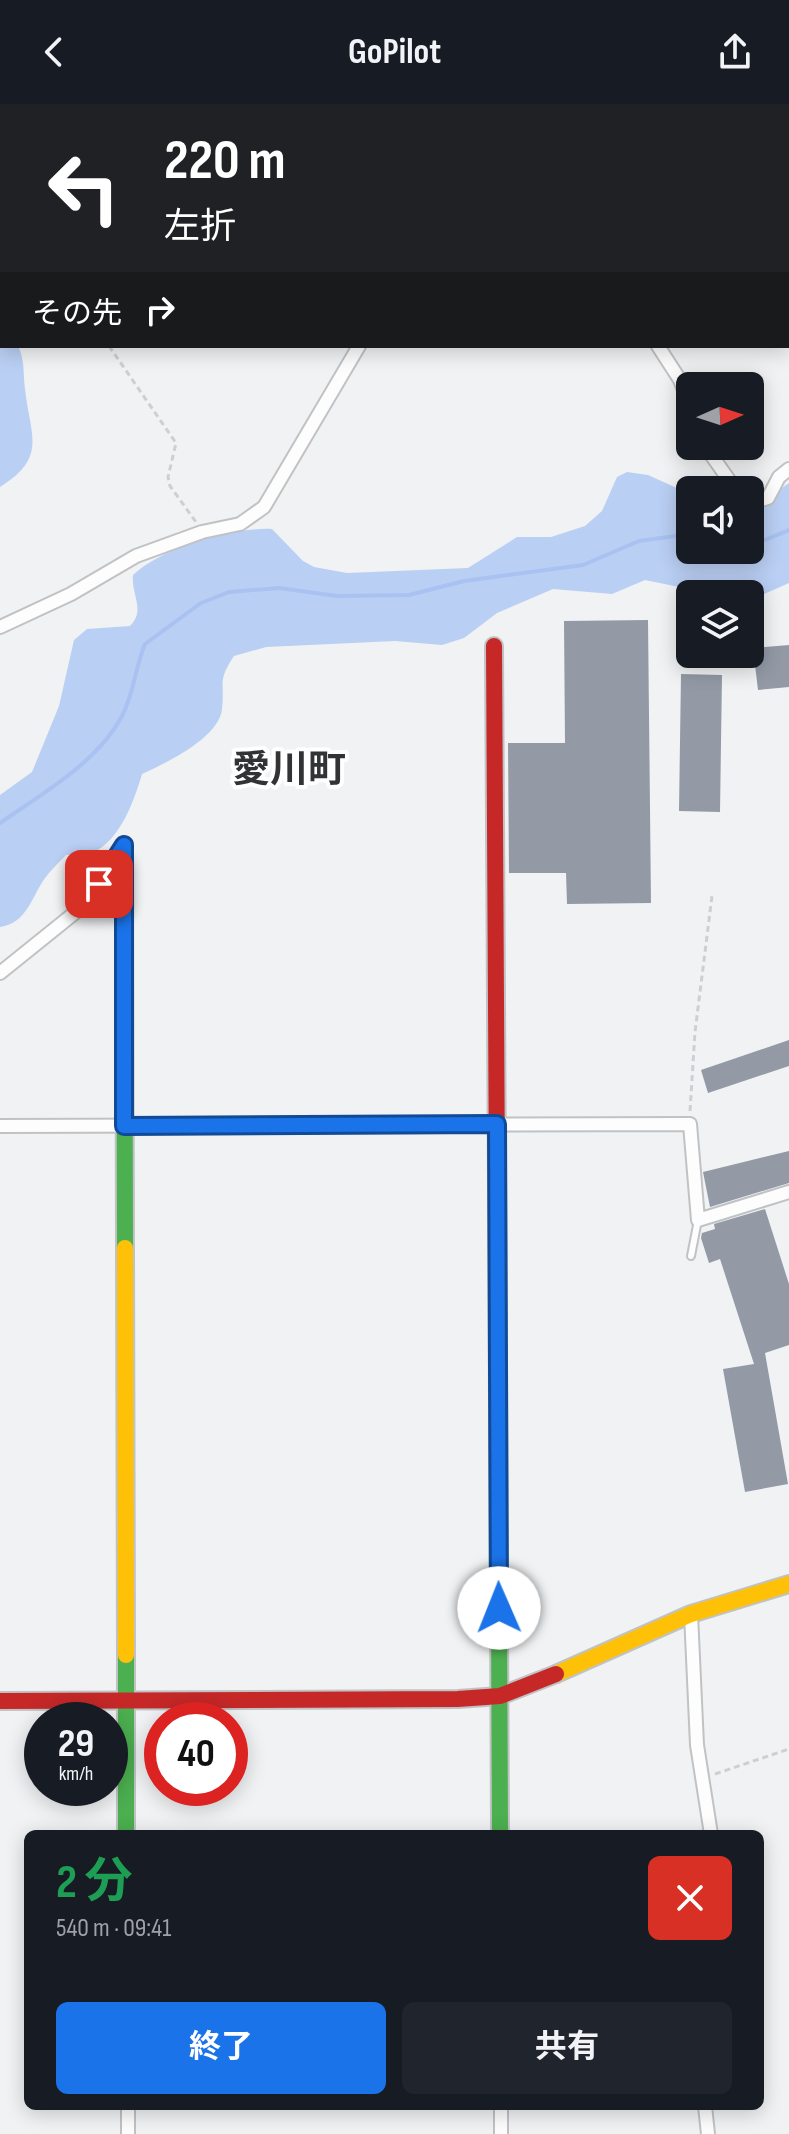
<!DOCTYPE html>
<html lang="ja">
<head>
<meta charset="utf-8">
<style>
	body { margin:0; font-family:"Sofia Sans Condensed","Noto Sans JP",sans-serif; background:#20242c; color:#f1f3f6; height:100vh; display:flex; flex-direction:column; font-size:30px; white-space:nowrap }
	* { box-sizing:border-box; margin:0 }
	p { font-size:26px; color:#9ea1a6 }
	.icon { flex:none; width:44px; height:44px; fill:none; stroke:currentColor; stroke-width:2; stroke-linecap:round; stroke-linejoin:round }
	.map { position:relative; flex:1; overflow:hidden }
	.side { position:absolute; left:24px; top:1726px; width:740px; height:280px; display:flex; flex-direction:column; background:#171b24; border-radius:12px; box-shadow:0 4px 20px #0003 }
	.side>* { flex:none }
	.top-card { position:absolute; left:0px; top:0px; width:790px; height:244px; box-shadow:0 4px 20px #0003; background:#202124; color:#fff; overflow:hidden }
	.needle { width:52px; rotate:87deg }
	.tools { position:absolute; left:676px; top:268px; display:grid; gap:16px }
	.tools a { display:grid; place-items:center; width:88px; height:88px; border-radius:12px; background:#171b24; box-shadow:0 4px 20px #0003; font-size:40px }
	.speed { position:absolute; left:24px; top:1598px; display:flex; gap:16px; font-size:40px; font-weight:700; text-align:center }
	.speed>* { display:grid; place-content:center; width:104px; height:104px; border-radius:50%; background:#171b24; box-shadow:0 4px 20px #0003; line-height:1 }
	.speed small { font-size:20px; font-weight:400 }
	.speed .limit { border:12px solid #d22; background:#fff; color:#111 }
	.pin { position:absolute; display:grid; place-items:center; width:68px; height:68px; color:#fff; margin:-34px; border-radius:16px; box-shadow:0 4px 12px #0006 }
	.me { position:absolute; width:88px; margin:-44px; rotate:359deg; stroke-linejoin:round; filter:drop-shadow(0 0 6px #0008) }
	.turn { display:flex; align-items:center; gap:28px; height:168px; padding:0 32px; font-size:36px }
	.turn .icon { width:104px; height:104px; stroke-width:2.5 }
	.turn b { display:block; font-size:56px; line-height:68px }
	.then { display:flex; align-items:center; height:76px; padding:0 32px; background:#0003; gap:16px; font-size:30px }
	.round { display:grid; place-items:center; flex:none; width:84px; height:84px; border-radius:12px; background:#20242c }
	.overview { display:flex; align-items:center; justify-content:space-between; height:136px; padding:0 32px }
	h1 { font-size:48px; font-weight:700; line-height:60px; color:#1e9e55 }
	.action { display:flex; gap:16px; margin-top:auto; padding:16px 32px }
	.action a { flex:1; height:92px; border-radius:12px; background:#1a73e8; color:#fff; font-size:32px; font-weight:700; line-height:92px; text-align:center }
	.action a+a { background:#20242c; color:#f1f3f6 }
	header { display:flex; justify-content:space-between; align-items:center; height:104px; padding:0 32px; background:#171b24; font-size:36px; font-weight:700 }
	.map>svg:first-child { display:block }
</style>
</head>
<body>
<header><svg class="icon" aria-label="back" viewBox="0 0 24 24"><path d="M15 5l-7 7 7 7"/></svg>GoPilot<svg class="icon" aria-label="share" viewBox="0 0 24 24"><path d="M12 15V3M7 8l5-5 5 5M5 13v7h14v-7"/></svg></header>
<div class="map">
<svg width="789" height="2030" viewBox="0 0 789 2030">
	<rect width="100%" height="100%" fill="#f0f2f4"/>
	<!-- forest -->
	<path fill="#bacff4" d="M0,212L2,242H18C25,256 23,270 25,285C30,332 48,353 0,383Z
		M627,368L648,371L690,390V446H750V400L763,397L789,379V479L760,492L689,485L645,476L612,490L553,485L497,509L464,534L442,541L395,537L266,543L234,552C217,578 225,577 222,605C219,634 166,659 142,670C134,697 120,737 92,749C85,752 74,750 66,751C59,758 51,766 45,774C31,794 27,819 0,823V691L32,668L59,602L74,536L87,525L130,522C146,506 131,491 133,471C163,443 232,423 272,425L303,457L314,463L347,469L468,464L517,433H551L585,422L602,407L617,373Z"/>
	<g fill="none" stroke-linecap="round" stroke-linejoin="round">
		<!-- stream -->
		<path stroke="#a9c2f1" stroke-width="4" d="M750,442L789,426
			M0,719C42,690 98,658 122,612C134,589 135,564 145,540L201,499L229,488L279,484L337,492L409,491L464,477L583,461L639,437L690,430"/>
	</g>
	<!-- building -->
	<path fill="#939aa6" d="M648,516L651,799L567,800L566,769H509L508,639H565L564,517Z
		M789,541V583L758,586L753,544Z
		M681,570L722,571L720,708L679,707Z
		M789,936V962L708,989L701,966Z
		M789,1047V1079L710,1103L703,1068Z
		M765,1105L789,1180V1241L765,1249L788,1380L745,1388L723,1265L754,1260L720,1155L709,1159L701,1134L702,1129L715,1125L714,1120Z"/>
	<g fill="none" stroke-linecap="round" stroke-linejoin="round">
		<defs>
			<path id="lane" d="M691,1152L698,1116"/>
			<path id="street" d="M476,0L477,2
				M672,2L676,0
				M658,242L680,276L690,301
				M705,342L736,386
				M750,399L768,394L779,373L789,365
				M0,523L71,490L136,452L202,428L240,420L264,403L359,242
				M0,869L87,799L124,741
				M0,1022L690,1020L698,1116L789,1088
				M691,1510L697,1641L711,1730
				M128,2002V2030
				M501,2002V2030
				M705,2002L708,2030"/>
			<path id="fast" d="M124,741L125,1144
				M497,1077L500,1730
				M126,1551V1730"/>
			<path id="slow" d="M125,1144L126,1551
				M556,1570L691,1510L789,1480"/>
			<path id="jam" d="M494,542L497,1077
				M0,1597L458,1595L500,1592L556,1570"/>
		</defs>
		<!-- lane casing -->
		<use href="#lane" stroke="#c0c2c4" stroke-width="10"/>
		<!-- street casing -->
		<use href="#street" stroke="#c0c2c4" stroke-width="16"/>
		<!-- fast casing -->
		<use href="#fast" stroke="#c0c2c4" stroke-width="20"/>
		<!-- slow casing -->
		<use href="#slow" stroke="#c0c2c4" stroke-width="20"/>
		<!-- jam casing -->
		<use href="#jam" stroke="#c0c2c4" stroke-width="20"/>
		<!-- path -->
		<path stroke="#cfcfd1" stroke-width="3" stroke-dasharray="6 4" stroke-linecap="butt" d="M290,0L291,2
			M416,0V2
			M230,2L232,0
			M109,242L176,339L168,373L170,382L196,418
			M690,1007L695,928L712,792
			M715,1670L789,1645"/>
		<!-- lane -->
		<use href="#lane" stroke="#fdfdfd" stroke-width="6"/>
		<!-- street -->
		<use href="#street" stroke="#fdfdfd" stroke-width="12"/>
		<!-- fast -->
		<use href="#fast" stroke="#4caf50" stroke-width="16"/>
		<!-- slow -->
		<use href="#slow" stroke="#ffc107" stroke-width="16"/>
		<!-- jam -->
		<use href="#jam" stroke="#c62828" stroke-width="16"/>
	</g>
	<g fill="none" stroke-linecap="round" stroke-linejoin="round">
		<defs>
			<path id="route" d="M99,780L124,741V1022L497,1020L499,1504"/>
		</defs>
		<!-- route casing -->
		<use href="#route" stroke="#114b97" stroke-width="20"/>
		<!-- route -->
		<use href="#route" stroke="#1a73e8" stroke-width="14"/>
	</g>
	<g text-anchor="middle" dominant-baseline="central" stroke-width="8" stroke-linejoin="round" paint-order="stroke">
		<!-- district labels -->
		<g font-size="38" font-weight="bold" fill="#323335" stroke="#fff">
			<text x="289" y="666">愛川町</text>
		</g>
	</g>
</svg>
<div class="tools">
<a><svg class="needle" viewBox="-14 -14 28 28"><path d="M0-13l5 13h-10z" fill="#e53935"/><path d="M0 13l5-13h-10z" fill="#9ea1a6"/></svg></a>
<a><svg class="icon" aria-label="sound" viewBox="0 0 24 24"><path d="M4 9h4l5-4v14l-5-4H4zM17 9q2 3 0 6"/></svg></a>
<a><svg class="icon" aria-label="layers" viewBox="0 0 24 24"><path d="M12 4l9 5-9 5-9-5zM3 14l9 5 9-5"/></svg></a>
</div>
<div class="speed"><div>29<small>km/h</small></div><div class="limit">40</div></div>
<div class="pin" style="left:99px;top:780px;background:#d93025"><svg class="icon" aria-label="arrive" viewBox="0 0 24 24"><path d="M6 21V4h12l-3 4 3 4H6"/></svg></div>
<svg class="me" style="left:499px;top:1504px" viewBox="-20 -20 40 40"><circle r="19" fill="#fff"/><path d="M0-13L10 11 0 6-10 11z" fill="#1a73e8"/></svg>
<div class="top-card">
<div class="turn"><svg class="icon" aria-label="left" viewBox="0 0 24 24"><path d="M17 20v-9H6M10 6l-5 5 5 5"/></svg><div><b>220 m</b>左折</div></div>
<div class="then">その先<svg class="icon" aria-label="right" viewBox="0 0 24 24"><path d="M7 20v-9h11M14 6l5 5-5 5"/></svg></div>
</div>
<section class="side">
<div class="overview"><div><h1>2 分</h1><p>540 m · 09:41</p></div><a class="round" style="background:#d93025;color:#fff"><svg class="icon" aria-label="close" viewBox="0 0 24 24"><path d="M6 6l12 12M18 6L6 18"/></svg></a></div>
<div class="action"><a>終了</a><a>共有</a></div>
</section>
</div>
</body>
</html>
